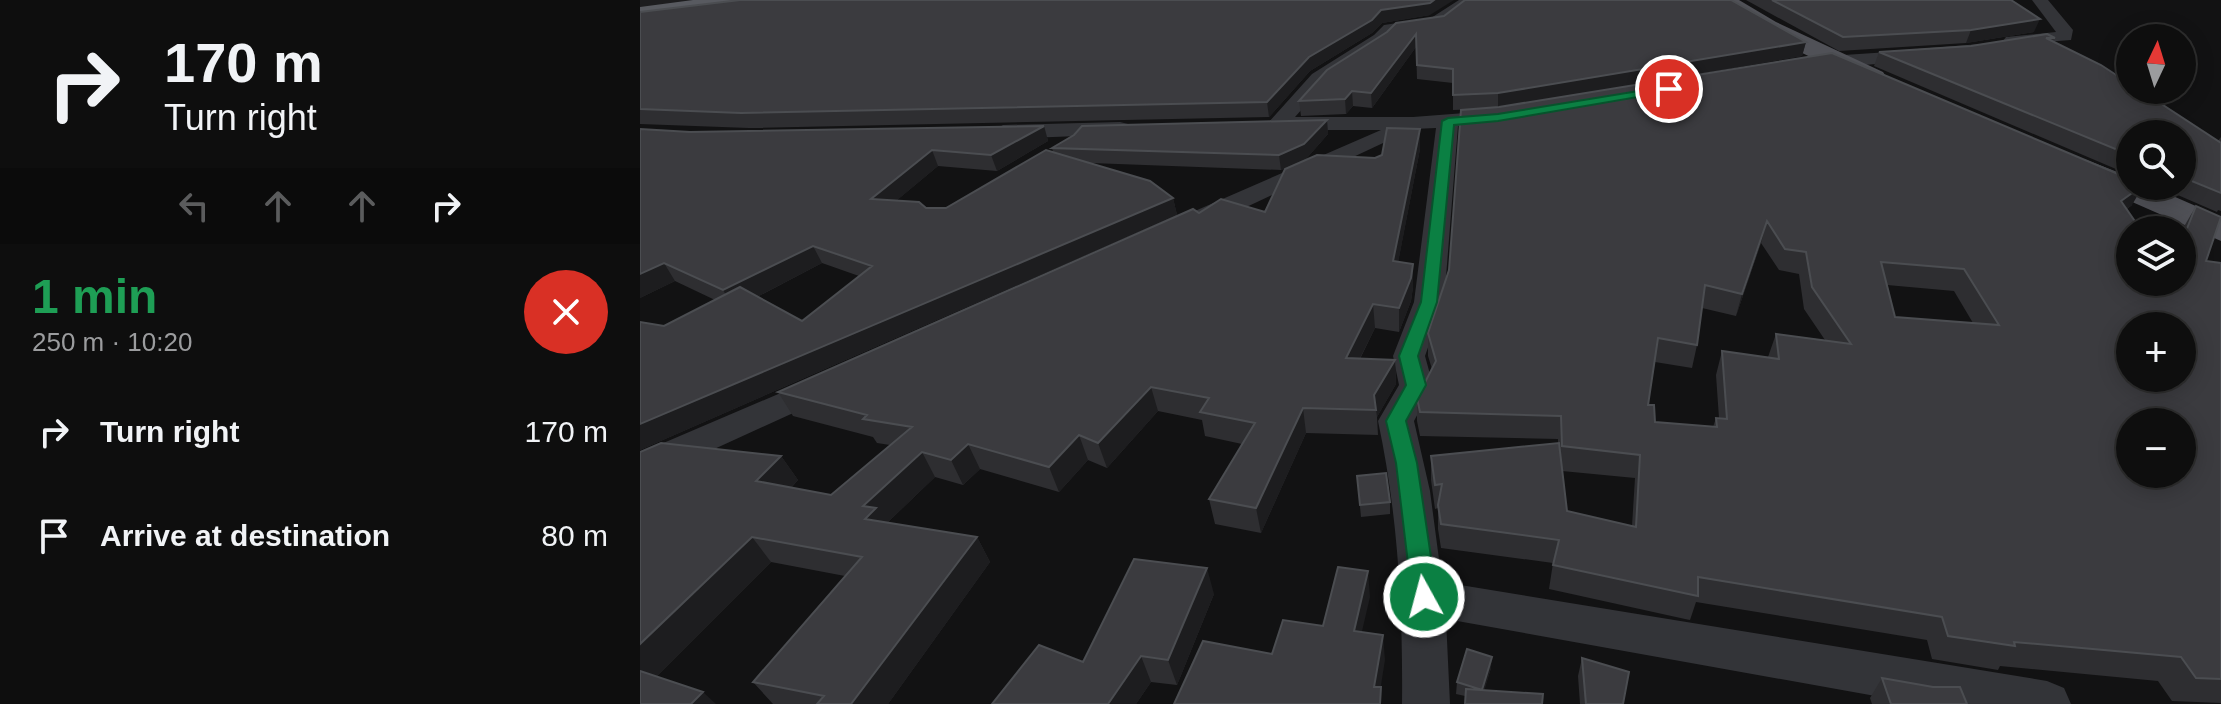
<!DOCTYPE html>
<html lang="en">
<head>
<meta charset="utf-8">
<style>
	body { margin:0; font-family:Helvetica,sans-serif; background:#1c1c1c; color:#f1f3f6; height:100vh; display:flex; flex-direction:column; font-size:30px; white-space:nowrap }
	* { box-sizing:border-box; margin:0 }
	p { font-size:26px; color:#9b9c9e }
	.icon { flex:none; width:44px; height:44px; fill:none; stroke:currentColor; stroke-width:2; stroke-linecap:round; stroke-linejoin:round }
	.map { position:relative; flex:1; overflow:hidden }
	.sheet { display:flex; flex-direction:column; background:#0e0e0e; width:640px }
	.sheet>* { flex:none }
	.guide { background:#0e0e0e; color:#f1f3f6; overflow:hidden }
	.needle { width:52px; rotate:4deg }
	.fabs { position:absolute; left:1476px; top:24px; display:grid; gap:16px }
	.fabs a { display:grid; place-items:center; width:80px; height:80px; border-radius:50%; background:#0e0e0e; box-shadow:0 4px 20px #0003,0 0 0 2px #2e2e2e; font-size:40px }
	.pin { position:absolute; display:grid; place-items:center; width:68px; height:68px; color:#fff; margin:-34px; border:4px solid #fff; border-radius:50%; box-shadow:0 2px 8px #0007 }
	.me { position:absolute; width:88px; margin:-44px; rotate:353deg; stroke-linejoin:round; filter:drop-shadow(0 0 6px #0008) }
	.turn { display:flex; align-items:center; gap:28px; height:168px; padding:0 32px; font-size:36px }
	.turn .icon { width:104px; height:104px; stroke-width:2.5 }
	.turn b { display:block; font-size:56px; line-height:68px }
	.lanes { display:flex; align-items:center; height:76px; padding:0 32px; background:#0003; justify-content:center; gap:40px; direction:ltr }
	.lanes .off { opacity:.35 }
	.round { display:grid; place-items:center; flex:none; width:84px; height:84px; border-radius:42px; background:#1c1c1c }
	.overview { display:flex; align-items:center; justify-content:space-between; height:136px; padding:0 32px }
	h1 { font-size:48px; font-weight:800; line-height:60px; color:#1e9e55 }
	ul { padding:0; list-style:none }
	li { display:flex; align-items:center; gap:24px; height:104px; padding:0 32px }
	li div { flex:1 }
	li b { display:block; font-size:30px }
	li em { font-style:normal }
	main { display:flex; flex:1; min-height:0 }
	.map>svg:first-child { display:block }
</style>
</head>
<body>
<main>
<section class="sheet">
<div class="guide">
<div class="turn"><svg class="icon" aria-label="right" viewBox="0 0 24 24"><path d="M7 20v-9h11M14 6l5 5-5 5"/></svg><div><b>170 m</b>Turn right</div></div>
<div class="lanes"><svg class="icon off" aria-label="left" viewBox="0 0 24 24"><path d="M17 20v-9H6M10 6l-5 5 5 5"/></svg><svg class="icon off" aria-label="ahead" viewBox="0 0 24 24"><path d="M12 20V5M6 11l6-6 6 6"/></svg><svg class="icon off" aria-label="ahead" viewBox="0 0 24 24"><path d="M12 20V5M6 11l6-6 6 6"/></svg><svg class="icon" aria-label="right" viewBox="0 0 24 24"><path d="M7 20v-9h11M14 6l5 5-5 5"/></svg></div>
</div>
<div class="overview"><div><h1>1 min</h1><p>250 m · 10:20</p></div><a class="round" style="background:#d93025;color:#fff"><svg class="icon" aria-label="close" viewBox="0 0 24 24"><path d="M6 6l12 12M18 6L6 18"/></svg></a></div>
<ul>
<li><svg class="icon" aria-label="right" viewBox="0 0 24 24"><path d="M7 20v-9h11M14 6l5 5-5 5"/></svg><div><b>Turn right</b></div><em>170 m</em></li>
<li><svg class="icon" aria-label="arrive" viewBox="0 0 24 24"><path d="M6 21V4h12l-3 4 3 4H6"/></svg><div><b>Arrive at destination</b></div><em>80 m</em></li>
</ul>
</section>
<div class="map">
<svg width="1581" height="704" viewBox="0 0 1581 704">
	<rect width="100%" height="100%" fill="#121213"/>
	<g fill="none" stroke-linecap="round" stroke-linejoin="round">
		<!-- minor -->
		<path fill="#333438" fill-rule="evenodd" d="M819,0H838L802,26L755,33L746,43L686,82L655,117H773L864,110L875,116L864,122L818,126L804,302L785,356L793,385L774,421L790,491L802,582L1407,681L1424,688L1431,704H1280L806,619L810,704H762C763,608 758,515 738,421L759,385L753,356L774,302L796,128L773,129L566,226H548L544,220L548,214L741,130H638L627,124L672,74L734,35L744,25L791,18Z
			M1392,0H1408L1433,30L1431,40L1366,45L1363,41L1366,37L1416,32Z
			M1279,50L1288,56L1286,60L1174,69L1165,63L1174,57Z
			M480,122L488,124L491,129L488,134L363,139L352,132L363,125Z
			M185,374L197,377L202,385L197,393L0,483V453Z"/>
		<!-- primary -->
		<path fill="#505157" fill-rule="evenodd" d="M1073,0H1099L1136,22L1243,72L1247,78L1243,84H1225L1120,32Z
			M1444,159L1490,177V186H1510L1581,217V241L1433,176L1428,169L1433,162Z"/>
		<!-- trunk -->
		<path fill="#585a60" fill-rule="evenodd" d="M45,0H104L93,7L0,20V6Z"/>
	</g>
	<!-- wall -->
	<path fill="#2e2e31" fill-rule="evenodd" d="M1106,0H1371L1394,32L1326,43L1199,51Z
		M0,12L790,15L742,23L732,33L670,71L629,117L109,128L0,124Z
		M804,16L1166,42L1162,56L916,98L1492,205L1487,209L1490,282H1542V230L1556,206L1566,261L1581,263V703L1532,701L1518,681L1360,666L1358,670L1292,659L1287,640L1056,602L1050,620L1045,619L909,589L913,563L801,548L798,529V508L795,509L791,480V456L918,443V439L780,436L777,421V398L792,369L788,356V333L809,270L841,109L813,110V83L777,79L776,47L732,108L713,106L706,114L661,116L659,101ZM1121,243L1139,270L1159,274L1164,309L1185,340L1136,334L1128,357L1082,351L1076,375L1079,418H1076L1073,427L1015,422L1008,405L1015,362L1052,368L1057,345L1062,308L1096,316ZM1247,285L1314,291L1333,323L1255,317ZM922,471L995,478L992,526L927,511Z
		M1415,38L1413,42L1578,141L1581,137V211L1578,210L1577,212L1517,186H1542V134H1490V175L1234,66L1239,52Z
		M687,120L688,134L666,159L641,170L451,163L533,198L537,215L0,450V322L24,326L75,300L35,281L0,298L50,132L404,126L408,141L357,171L298,166L257,200L286,208H306L413,152L412,148ZM182,263L219,276L162,321L117,297Z
		M780,129V149L758,262L773,264V287L771,301L759,332L735,328L720,359L755,360L756,384L737,417L738,435L666,433L621,533L575,524L569,499L602,444L565,436L562,420L518,411L467,468L448,460L419,492L340,469L323,485L295,477L247,523L337,537L350,562L248,704H133L113,682L205,576L131,562L17,676L0,704L141,456L158,480L151,488L191,495L250,445L237,443L233,437L153,416L138,392L559,213L625,212L742,155Z
		M717,476L750,502V514L721,517Z
		M574,594L537,685L511,682L496,704L443,662Z
		M942,658L983,704H940L938,676Z
		M851,668L844,690L825,696L816,694L817,682Z
		M1242,678L1327,704H1232L1230,698Z"/>
	<!-- shaded-wall -->
	<path fill="#1d1d1f" d="M0,0H53L0,7Z
		M794,0H814L790,15L742,23L732,33L670,71L629,117L627,102L669,57L741,10Z
		M1400,19L1394,32L1326,43L1331,30Z
		M776,34V47L732,108L731,93Z
		M1166,42L1162,56L858,108V93Z
		M712,91L713,106L706,114L705,99Z
		M687,120L688,134L666,159L641,170L639,155Z
		M404,126L408,141L357,171L351,155Z
		M780,129V149L754,284L753,261Z
		M292,150L298,166L238,216L231,199Z
		M1502,186H1503L1492,205L1469,222L1481,201Z
		M533,198L537,215L0,450V424Z
		M1127,221L1121,243L1096,316L1102,294Z
		M173,246L182,263L94,309L83,290Z
		M24,263L35,281L0,298V274Z
		M773,264V287L771,301L759,332V308Z
		M733,304L735,328L708,382L706,358Z
		M755,360L756,384L737,417L734,395Z
		M511,387L518,411L467,468L458,443Z
		M663,408L666,433L621,533L616,508Z
		M439,435L448,460L419,492L409,467Z
		M328,444L340,469L323,485L311,460Z
		M282,452L295,477L246,524L225,519L223,506Z
		M141,456L158,480L134,506L116,481Z
		M112,537L131,562L5,688L0,683V644Z
		M337,537L350,562L248,704H211Z
		M567,568L574,594L537,685L528,660Z
		M728,571L730,597L716,657L714,631Z
		M743,635L745,660L738,704L734,687Z
		M501,656L511,682L496,704H468Z
		M852,657L851,668L841,702L842,690Z
		M63,692L76,704H51Z"/>
	<!-- building -->
	<path fill="#3b3b3f" stroke="#4b4d51" stroke-width="2" fill-rule="evenodd" d="M100,0H794L790,3L741,10L732,20L669,57L627,102L101,113L0,109V12Z
		M825,0H1091L1166,42L858,93L813,95V69L777,65L776,34L731,93L712,91L705,99L659,101L687,70L747,32L756,23L804,16Z
		M1132,0H1371L1400,19L1331,30L1203,37Z
		M1407,34L1415,38H1406L1461,65L1490,84V90H1500L1581,143V193L1542,177V134H1490V155L1239,52L1331,46Z
		M1192,53L1490,179V186H1502L1481,201L1501,230H1490V282H1542V241L1556,206L1581,217L1566,261L1581,263V679L1556,678L1541,657L1374,642L1375,646L1308,636L1302,617L1058,577V596L1053,595L913,565L919,540L801,524L798,505L802,484L795,485L791,456L919,443L927,511L996,527L1000,455L922,446L921,416L780,412L777,398L796,361L788,333L809,270L821,110L859,107ZM1127,221L1145,249L1166,252L1172,287L1211,344L1136,334L1139,359L1082,351L1087,419L1076,418L1077,427L1015,422L1014,405H1008L1018,338L1057,345L1065,285L1102,294ZM1241,262L1324,269L1359,325L1255,317ZM1490,326H1542V378H1490ZM1490,422H1542V474H1490Z
		M687,120L664,144L639,155L412,148L434,135L442,126Z
		M404,126L351,155L292,150L231,199L279,202L286,208H306L406,150L510,181L533,198L0,424V322L24,326L100,287L162,321L232,266L173,246L83,290L24,263L0,274V129L50,132Z
		M747,128L780,129L753,261L773,264L771,278L759,308L733,304L706,358L755,360L734,395L736,410L663,408L616,508L569,499L615,423L560,412L569,398L511,387L458,443L439,435L409,467L328,444L311,460L282,452L223,506L236,508L225,519L337,537L211,704H177L184,696L113,682L222,557L112,537L0,644V452L21,443L141,456L116,481L191,495L272,427L223,419L227,415L138,392L553,209L559,213L581,199L625,212L645,169L677,155L735,158L742,155Z
		M746,473L750,502L720,505L717,476Z
		M494,559L567,568L528,660L501,656L468,704H352L399,645L443,662Z
		M698,567L728,571L714,631L743,635L734,687H741L740,704H534L563,641L632,654L643,620L683,626Z
		M827,649L852,657L842,690L817,682Z
		M942,658L989,672L983,704H946Z
		M0,671L63,692L51,704H0Z
		M1242,678L1293,687H1320L1327,704H1251Z
		M826,689L903,694L902,704H825Z"/>
	<!-- route -->
	<path fill="#0b8043" stroke="#07532c" stroke-width="2" d="M1029,86L1033,87V91L858,121L814,125L797,302L778,356L786,385L766,421L777,463L797,597L793,605L784,608L776,605L772,597L756,463L746,421L766,385L759,356L781,302L802,121L808,118L858,114Z"/>
</svg>
<div class="fabs">
<a><svg class="needle" viewBox="-14 -14 28 28"><path d="M0-13l5 13h-10z" fill="#e53935"/><path d="M0 13l5-13h-10z" fill="#9b9c9e"/></svg></a>
<a><svg class="icon" aria-label="search" viewBox="0 0 24 24"><circle cx="10" cy="10" r="6"/><path d="M15 15l6 6"/></svg></a>
<a><svg class="icon" aria-label="layers" viewBox="0 0 24 24"><path d="M12 4l9 5-9 5-9-5zM3 14l9 5 9-5"/></svg></a>
<a>+</a>
<a>−</a>
</div>
<div class="pin" style="left:1029px;top:89px;background:#d93025"><svg class="icon" aria-label="arrive" viewBox="0 0 24 24"><path d="M6 21V4h12l-3 4 3 4H6"/></svg></div>
<svg class="me" style="left:784px;top:597px" viewBox="-20 -20 40 40"><circle r="17" fill="#0b8043" stroke="#fff" stroke-width="3"/><path d="M0-11L8 9 0 5-8 9z" fill="#fff"/></svg>
</div>
</main>
</body>
</html>
